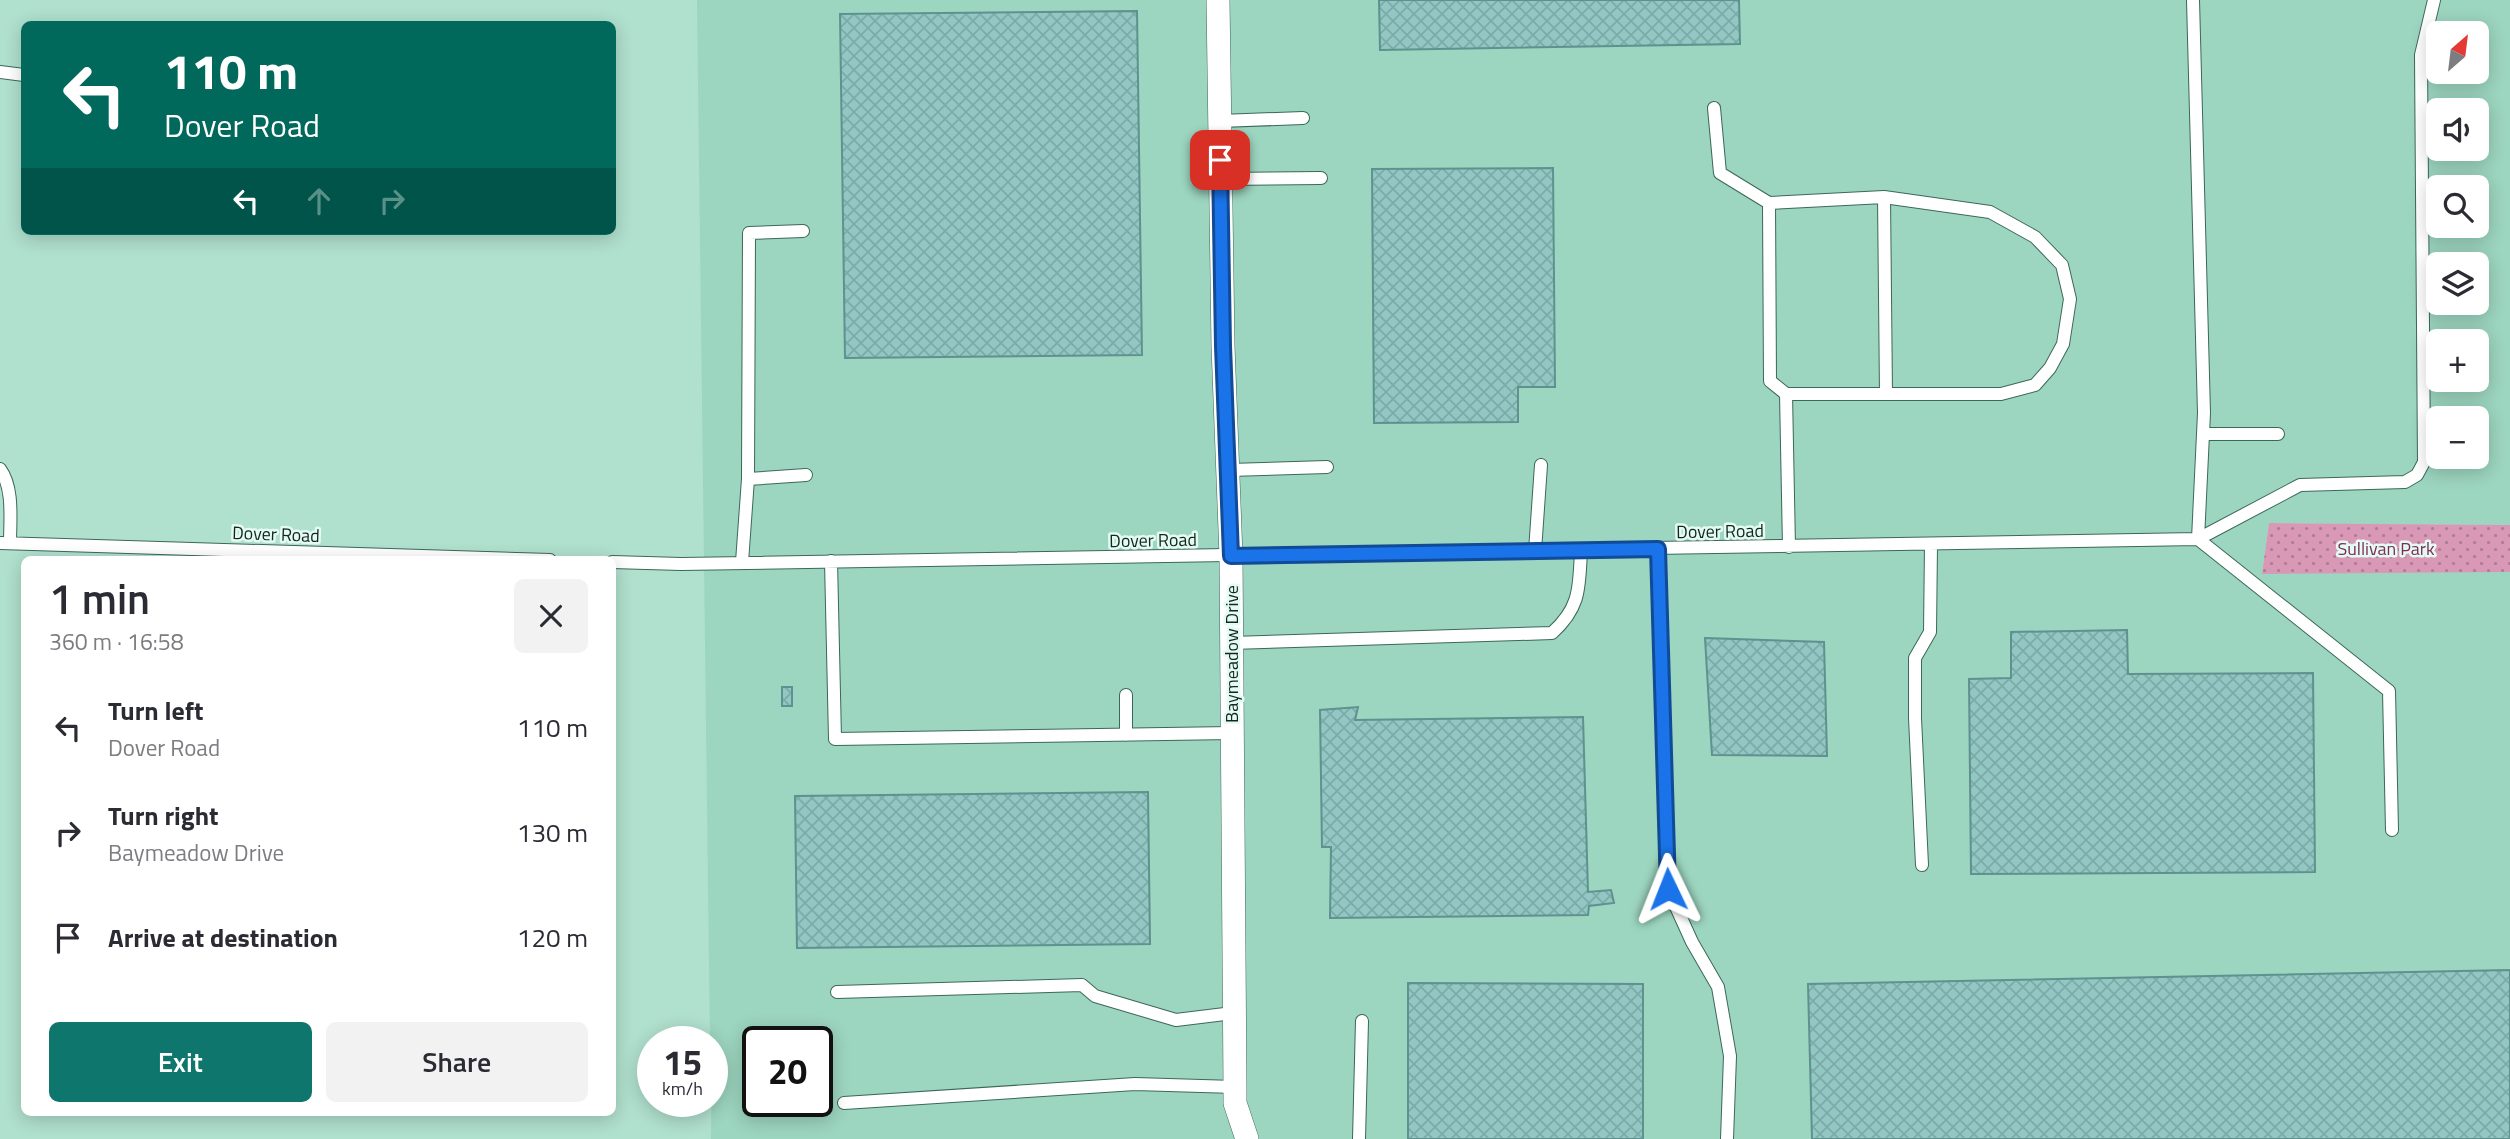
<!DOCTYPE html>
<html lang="en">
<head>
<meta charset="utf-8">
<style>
	body { margin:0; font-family:"Titillium Web",sans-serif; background:#f2f2f3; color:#2b2b33; height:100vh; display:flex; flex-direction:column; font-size:26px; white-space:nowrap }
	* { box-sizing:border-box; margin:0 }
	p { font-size:23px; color:#7c7c81 }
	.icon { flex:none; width:38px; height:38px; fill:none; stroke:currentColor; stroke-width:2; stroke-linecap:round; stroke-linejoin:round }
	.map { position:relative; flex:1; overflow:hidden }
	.details { position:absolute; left:21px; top:556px; width:595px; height:560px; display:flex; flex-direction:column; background:#fff; border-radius:10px; box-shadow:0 4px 18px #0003 }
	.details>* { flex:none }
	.guide { position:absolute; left:21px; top:21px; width:595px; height:214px; border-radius:10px; box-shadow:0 4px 18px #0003; background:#00695c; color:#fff; overflow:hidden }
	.needle { width:46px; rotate:28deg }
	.fabs { position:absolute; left:2426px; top:21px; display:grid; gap:14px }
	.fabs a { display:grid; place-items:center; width:63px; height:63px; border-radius:10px; background:#fff; box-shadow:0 4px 18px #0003; font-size:35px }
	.speed { position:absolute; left:637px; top:1026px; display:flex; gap:14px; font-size:35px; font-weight:700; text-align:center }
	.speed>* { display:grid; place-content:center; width:91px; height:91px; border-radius:50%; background:#fff; box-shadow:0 4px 18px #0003; line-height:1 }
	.speed small { font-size:18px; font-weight:400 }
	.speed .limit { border:4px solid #111; border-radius:10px; background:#fff; color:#111 }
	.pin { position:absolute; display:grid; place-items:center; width:60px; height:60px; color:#fff; margin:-30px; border-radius:14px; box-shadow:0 4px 10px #0006 }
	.me { position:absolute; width:77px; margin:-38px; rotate:358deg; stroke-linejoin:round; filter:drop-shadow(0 0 5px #0008) }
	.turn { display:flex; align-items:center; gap:24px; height:147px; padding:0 28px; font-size:32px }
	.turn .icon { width:91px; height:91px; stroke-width:2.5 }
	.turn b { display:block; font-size:49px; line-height:60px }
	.lanes { display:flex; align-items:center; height:66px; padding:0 28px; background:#0003; justify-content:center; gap:35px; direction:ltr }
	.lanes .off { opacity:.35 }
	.round { display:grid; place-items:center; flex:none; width:74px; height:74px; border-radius:10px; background:#f2f2f3 }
	.head { display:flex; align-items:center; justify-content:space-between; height:119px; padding:0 28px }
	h1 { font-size:42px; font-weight:600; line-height:52px }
	.cta { display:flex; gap:14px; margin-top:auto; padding:14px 28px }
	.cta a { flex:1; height:80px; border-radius:10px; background:#0f766e; color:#fff; font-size:28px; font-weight:600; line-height:80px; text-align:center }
	.cta a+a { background:#f2f2f3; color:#2b2b33 }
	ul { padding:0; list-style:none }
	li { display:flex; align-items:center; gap:21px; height:105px; padding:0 28px }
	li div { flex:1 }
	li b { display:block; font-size:26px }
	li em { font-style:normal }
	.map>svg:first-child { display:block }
</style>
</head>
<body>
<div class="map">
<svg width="2510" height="1139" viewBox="0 0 2510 1139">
	<defs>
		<pattern id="park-dots" width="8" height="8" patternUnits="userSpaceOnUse" patternTransform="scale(1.75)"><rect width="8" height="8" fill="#d898b6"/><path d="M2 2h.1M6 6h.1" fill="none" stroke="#ae7c94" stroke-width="1.8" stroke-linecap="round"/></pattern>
		<pattern id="building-cross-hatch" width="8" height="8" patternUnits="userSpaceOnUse" patternTransform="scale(1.75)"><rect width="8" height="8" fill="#92c7c3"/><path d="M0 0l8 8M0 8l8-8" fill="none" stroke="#7daba7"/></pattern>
	</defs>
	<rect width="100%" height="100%" fill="#b0e0ce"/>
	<!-- built -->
	<path fill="#9cd5c0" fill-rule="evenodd" d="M697,0H2510V525L2269,523L2262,573L2510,572V1139H711L712,1041H710ZM2438,33H2476V72H2438ZM2438,110H2476V149H2438ZM2438,187H2476V226H2438ZM2438,264H2476V303H2438ZM2438,341H2476V380H2438ZM2438,418H2476V457H2438ZM758,1041H817V1101H758Z"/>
	<!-- park -->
	<path fill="url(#park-dots)" d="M2269,523L2510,525V572L2262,574Z"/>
	<!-- building -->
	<path fill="url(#building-cross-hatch)" stroke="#5e928e" stroke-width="2" d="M1379,0H1739L1740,44L1380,50Z
		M1137,11L1142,355L845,358L840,14Z
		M1553,168L1555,387H1518V422L1374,423L1372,169Z
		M2127,630L2128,674L2313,673L2315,872L1971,874L1969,679L2011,678V632Z
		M1705,638L1824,642L1827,756L1712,755Z
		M782,687H792V706H782Z
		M1358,707L1355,720L1583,717L1588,892L1611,890L1614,903L1589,906L1588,915L1330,918L1331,847H1322L1320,710Z
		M1148,792L1150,944L797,948L795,796Z
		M2510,970V1139H1812L1808,984Z
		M1408,983L1643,984V1139H1408Z"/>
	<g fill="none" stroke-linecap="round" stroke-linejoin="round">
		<defs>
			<path id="service" d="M2193,0L2204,413L2198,539
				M0,72L24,75
				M1714,108L1720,173L1769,203L1770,381L1786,394L1789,547
				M1220,121L1303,118
				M1221,179L1321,178
				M1884,197L1886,394
				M1769,203L1884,197L1990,212L2035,237L2062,265L2070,299L2063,344L2050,368L2035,385L2001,394H1786
				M2203,434H2278
				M0,469C14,488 10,520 10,543
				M1229,470L1327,467
				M748,479L749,233L803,231
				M2198,539L2389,691L2392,830
				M0,543L550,560
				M1658,549L1668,889L1692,942L1718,987L1730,1056L1727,1139
				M1535,551L1541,465
				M831,561L835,739L1232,733
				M612,562L681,564L2198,539L2300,485L2405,482L2417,475L2424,462L2421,55L2434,0
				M742,562L748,479L806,475
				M1231,643L1552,633C1581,607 1579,587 1581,550
				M1126,695V735
				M1922,865L1915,718V658L1930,632L1931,545
				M837,992L1082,985L1095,996L1176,1020L1233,1013
				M844,1103L1135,1084L1235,1087
				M1359,1139L1362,1021"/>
			<path id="minor" d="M1218,0L1223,346L1231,556L1235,1087V1103L1247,1139"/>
		</defs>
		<!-- service casing -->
		<use href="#service" stroke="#3c6859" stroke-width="14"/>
		<!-- minor casing -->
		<use href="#minor" stroke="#3c6859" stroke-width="24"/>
		<!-- service -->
		<use href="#service" stroke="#fff" stroke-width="12"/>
		<!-- minor -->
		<use href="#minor" stroke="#fff" stroke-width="23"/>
	</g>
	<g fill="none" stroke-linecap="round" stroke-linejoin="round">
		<defs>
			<path id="route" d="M1220,160L1223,346L1231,556L1658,549L1668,889"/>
		</defs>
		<!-- route casing -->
		<use href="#route" stroke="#114b97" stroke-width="18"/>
		<!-- route -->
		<use href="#route" stroke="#1a73e8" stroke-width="12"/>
	</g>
	<g text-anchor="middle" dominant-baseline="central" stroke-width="5" stroke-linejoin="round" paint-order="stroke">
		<!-- street labels -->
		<g font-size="18" fill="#142620" stroke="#e3fbf2">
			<text transform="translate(1720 531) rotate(-1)">Dover Road</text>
			<text transform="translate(276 534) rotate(2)">Dover Road</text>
			<text transform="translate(1153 540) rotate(-1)">Dover Road</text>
			<text transform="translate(1231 654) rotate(-90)">Baymeadow Drive</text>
		</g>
		<!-- park labels -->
		<g font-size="18" fill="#802c5a" stroke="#e3fbf2">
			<text x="2386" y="548">Sullivan Park</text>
		</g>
	</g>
</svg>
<div class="fabs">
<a><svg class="needle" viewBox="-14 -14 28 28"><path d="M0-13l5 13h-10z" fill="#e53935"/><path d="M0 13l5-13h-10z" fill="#7c7c81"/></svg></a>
<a><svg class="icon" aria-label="sound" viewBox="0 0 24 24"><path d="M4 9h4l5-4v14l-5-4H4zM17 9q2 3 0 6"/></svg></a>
<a><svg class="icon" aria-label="search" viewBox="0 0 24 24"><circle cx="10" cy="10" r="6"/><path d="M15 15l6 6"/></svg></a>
<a><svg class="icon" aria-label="layers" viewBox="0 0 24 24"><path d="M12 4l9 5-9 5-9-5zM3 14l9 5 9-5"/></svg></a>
<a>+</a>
<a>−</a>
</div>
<div class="speed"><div>15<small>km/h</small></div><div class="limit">20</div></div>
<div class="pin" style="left:1220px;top:160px;background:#d93025"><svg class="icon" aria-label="arrive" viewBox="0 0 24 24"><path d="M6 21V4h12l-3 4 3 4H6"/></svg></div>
<svg class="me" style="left:1668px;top:889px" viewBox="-20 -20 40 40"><path d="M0-17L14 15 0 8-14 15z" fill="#1a73e8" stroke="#fff" stroke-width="4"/></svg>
<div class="guide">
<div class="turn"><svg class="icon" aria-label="left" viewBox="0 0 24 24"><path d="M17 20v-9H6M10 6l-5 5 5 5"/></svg><div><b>110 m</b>Dover Road</div></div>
<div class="lanes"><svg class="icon" aria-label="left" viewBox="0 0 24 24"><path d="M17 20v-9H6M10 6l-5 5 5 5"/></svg><svg class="icon off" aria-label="ahead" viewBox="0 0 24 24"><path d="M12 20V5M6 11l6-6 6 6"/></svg><svg class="icon off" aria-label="right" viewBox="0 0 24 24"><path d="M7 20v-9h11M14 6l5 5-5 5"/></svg></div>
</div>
<section class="details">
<div class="head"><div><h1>1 min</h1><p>360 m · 16:58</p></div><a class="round"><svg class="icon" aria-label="close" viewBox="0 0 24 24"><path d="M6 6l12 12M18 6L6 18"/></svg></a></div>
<ul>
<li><svg class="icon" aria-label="left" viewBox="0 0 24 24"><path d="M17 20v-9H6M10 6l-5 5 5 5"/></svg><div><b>Turn left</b><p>Dover Road</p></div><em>110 m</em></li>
<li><svg class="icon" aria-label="right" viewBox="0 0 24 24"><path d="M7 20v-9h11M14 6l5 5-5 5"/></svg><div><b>Turn right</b><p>Baymeadow Drive</p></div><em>130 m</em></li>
<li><svg class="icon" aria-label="arrive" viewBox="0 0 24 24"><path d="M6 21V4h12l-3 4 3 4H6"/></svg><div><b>Arrive at destination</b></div><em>120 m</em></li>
</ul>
<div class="cta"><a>Exit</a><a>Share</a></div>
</section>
</div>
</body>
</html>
